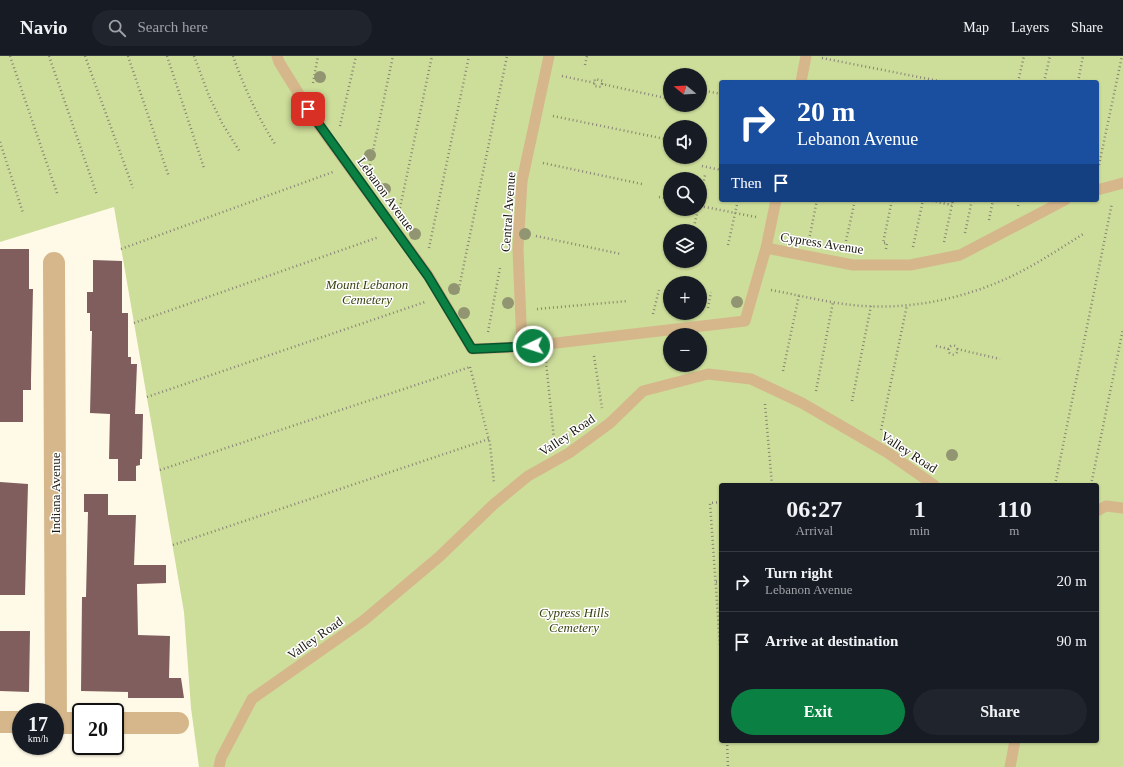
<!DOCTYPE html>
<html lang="en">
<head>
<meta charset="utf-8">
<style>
	body { margin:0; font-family:"Times New Roman",serif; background:#20242c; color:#f1f3f6; height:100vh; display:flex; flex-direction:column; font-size:15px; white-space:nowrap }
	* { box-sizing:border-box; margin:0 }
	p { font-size:13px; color:#9ea1a6 }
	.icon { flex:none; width:22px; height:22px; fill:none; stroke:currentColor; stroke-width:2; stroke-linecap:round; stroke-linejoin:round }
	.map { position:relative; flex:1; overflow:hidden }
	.details { position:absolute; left:719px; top:427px; width:380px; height:260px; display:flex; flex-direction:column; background:#171b24; border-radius:4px; box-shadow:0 1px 3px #0004 }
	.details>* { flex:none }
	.hud { position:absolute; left:719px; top:24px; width:380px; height:122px; border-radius:4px; box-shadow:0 1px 3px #0004; background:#1a4fa0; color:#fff; overflow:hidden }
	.needle { width:26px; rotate:288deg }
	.buttons { position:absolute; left:663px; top:12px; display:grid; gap:8px }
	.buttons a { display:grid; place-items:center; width:44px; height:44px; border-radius:50%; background:#171b24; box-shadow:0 1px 3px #0004; font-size:20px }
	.speed { position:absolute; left:12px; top:647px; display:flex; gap:8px; font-size:20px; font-weight:700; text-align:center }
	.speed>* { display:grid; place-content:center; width:52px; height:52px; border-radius:50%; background:#171b24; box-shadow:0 1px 3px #0004; line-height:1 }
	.speed small { font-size:10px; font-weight:400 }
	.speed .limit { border:2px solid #111; border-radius:6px; background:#fff; color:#111 }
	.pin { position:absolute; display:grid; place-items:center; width:34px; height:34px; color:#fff; margin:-17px; border-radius:8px; box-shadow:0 2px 6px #0006 }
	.me { position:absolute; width:44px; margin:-22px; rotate:266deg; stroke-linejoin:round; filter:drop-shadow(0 0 3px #0008) }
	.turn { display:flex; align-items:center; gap:14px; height:84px; padding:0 12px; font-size:18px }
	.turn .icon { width:52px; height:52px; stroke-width:2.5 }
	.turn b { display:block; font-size:28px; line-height:34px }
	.then { display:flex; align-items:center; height:38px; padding:0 12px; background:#0003; gap:8px; font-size:15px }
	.eta { display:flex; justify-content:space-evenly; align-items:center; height:68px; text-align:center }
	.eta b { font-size:24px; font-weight:800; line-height:28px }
	.primary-button { display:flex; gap:8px; margin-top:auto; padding:8px 12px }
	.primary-button a { flex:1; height:46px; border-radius:24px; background:#0b8043; color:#fff; font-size:16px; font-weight:800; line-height:46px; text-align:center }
	.primary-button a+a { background:#20242c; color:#f1f3f6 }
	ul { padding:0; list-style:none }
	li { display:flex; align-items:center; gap:12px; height:60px; padding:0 12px; border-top:1px solid #363941 }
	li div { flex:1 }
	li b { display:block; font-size:15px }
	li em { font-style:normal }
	header { display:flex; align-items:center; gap:24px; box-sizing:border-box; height:56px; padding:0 20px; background:#171b24; border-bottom:1px solid #363941 }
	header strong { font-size:19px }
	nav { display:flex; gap:22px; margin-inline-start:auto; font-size:14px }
	.search { width:280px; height:36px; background:#20242c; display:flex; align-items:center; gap:10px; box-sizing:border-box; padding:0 14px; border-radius:22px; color:#9ea1a6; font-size:15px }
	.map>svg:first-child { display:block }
</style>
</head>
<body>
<header>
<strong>Navio</strong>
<div class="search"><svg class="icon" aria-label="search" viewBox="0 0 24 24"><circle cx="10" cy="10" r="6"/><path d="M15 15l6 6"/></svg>Search here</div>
<nav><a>Map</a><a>Layers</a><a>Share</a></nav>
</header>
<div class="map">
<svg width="1123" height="711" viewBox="0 0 1123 711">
	<rect width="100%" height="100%" fill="#fffae7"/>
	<!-- green -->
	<path fill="#cddd9a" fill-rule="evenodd" d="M0,0H1123V711H199L191,652L184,556L114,151L0,186ZM670,19H700V49H670ZM721,26H1097V144H721ZM670,71H700V101H670ZM670,123H700V153H670ZM670,175H700V205H670ZM670,227H700V257H670ZM670,279H700V309H670ZM721,429H1097V685H721Z"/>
	<!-- building -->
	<path fill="#7f5e5d" d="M0,193H29V233H33L31,323V334H23V366H0Z
		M93,204L122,205V257H128V301H131V308H137L135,358H143L142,403H140V409L136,410V425H118V403H109L110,358L90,357L92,275H90V257H87V236H93Z
		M0,426L28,428L25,539H0Z
		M84,438H108V459H136L134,509H166V527L137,528L138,579L170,580L169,622H181L184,642H128V636L81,635L82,541H86L87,498L88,456H84Z
		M0,575H30L29,636L0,635Z"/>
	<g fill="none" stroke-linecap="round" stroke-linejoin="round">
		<!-- path -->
		<path stroke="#888475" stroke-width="2.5" stroke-dasharray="1 3" stroke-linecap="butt" d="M10,0L58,140
			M49,0L97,139
			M85,0L133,132
			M128,0L169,121
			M167,0L204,112
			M194,0L209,40L222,67L240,96
			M233,0C244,31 257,60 275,88
			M822,2L944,26
			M585,9L587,0
			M562,20L595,27
			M1018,26L1024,0
			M1044,26L1050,0
			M1078,26L1083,0
			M313,27L318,0
			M602,28L603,25L595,23L594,30L601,31L602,28L670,43
			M701,34L721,38
			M553,60L670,84
			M340,70L356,0
			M0,86L23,157
			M543,107L642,128
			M370,109L393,0
			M1099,109L1122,0
			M702,110L721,114
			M659,141L670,143
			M700,144L705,119
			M928,144L952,149
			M700,150L756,161
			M1018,150L1019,144
			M400,152L432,0
			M989,164L993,144
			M693,175L698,153
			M965,177L972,144
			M536,180L621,198
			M809,184L817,144
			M846,185L855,144
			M944,186L953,144
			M728,189L738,144
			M913,191L923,144
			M429,192L469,0
			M121,193L333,116
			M886,193L887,187H883L892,144
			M771,234C798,239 825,246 852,249C907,255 965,243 1014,219C1039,207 1062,191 1085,177
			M458,237L507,0
			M708,252L711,236
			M537,253L628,245
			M653,258L659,234
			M134,267L379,181
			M488,276L500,212
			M948.5 294a4.5 4.5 0 1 1 9 0a4.5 4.5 0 1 1-9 0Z
			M936,290L949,293
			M957,293L1000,303
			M594,300L602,352
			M546,306L554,383
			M470,311L490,388L494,427
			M783,315L799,239
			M816,335L833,246
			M147,341L425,246
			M852,345L871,250
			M765,348L772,429
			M881,374L907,249
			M160,414L470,311
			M1055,429L1112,147
			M1091,429L1123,273
			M721,446L710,447L721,604
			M173,489L489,383
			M716,526H721
			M727,685L728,711"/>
		<!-- lane -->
		<path stroke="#d5b78b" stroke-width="11" d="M277,0L279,6L315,64L428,219L472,293L522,291L745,265L766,192L853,209H910L960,199L1065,144
			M801,26L806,0
			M1097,134L1123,127
			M766,192L776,144
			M522,291L518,193L522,125L549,0
			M1097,455L1106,450L1123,452
			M219,711L221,702L252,643L363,565L439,501L494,448L528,420L569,397L610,367L643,335L708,318L751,323L802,347L888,397L934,429
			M1010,711L1015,685"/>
		<!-- street -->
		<path stroke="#d5b78b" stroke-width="22" d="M54,207L56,667
			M0,666H21
			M55,667H81
			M115,667H178"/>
	</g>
	<!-- trees -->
	<g fill="#929571">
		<circle cx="320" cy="21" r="6"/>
		<circle cx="370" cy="99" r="6"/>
		<circle cx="385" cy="133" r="6"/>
		<circle cx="415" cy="178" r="6"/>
		<circle cx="525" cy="178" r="6"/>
		<circle cx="454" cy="233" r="6"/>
		<circle cx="737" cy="246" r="6"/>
		<circle cx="508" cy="247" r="6"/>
		<circle cx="464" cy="257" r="6"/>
		<circle cx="952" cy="399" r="6"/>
	</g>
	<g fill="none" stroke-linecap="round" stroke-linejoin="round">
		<defs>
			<path id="route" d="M308,53L428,220L472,293L533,290"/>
		</defs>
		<!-- route casing -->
		<use href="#route" stroke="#07532c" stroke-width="10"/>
		<!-- route -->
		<use href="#route" stroke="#0b8043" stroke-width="7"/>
	</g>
	<g text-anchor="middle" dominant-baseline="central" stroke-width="3" stroke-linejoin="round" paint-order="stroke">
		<!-- street labels -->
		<g font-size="13" fill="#1c190e" stroke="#fff">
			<text transform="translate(386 138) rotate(54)">Lebanon Avenue</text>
			<text transform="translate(508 156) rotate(-86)">Central Avenue</text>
			<text transform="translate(822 187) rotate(9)">Cypress Avenue</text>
			<text transform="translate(567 379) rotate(-34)">Valley Road</text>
			<text transform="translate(909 396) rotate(33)">Valley Road</text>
			<text transform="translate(55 437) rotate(-90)">Indiana Avenue</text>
			<text transform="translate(315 582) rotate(-35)">Valley Road</text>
		</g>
		<!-- park labels -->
		<g font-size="13" font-style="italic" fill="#384210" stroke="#fff">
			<text x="367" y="228">Mount Lebanon<tspan x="367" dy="15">Cemetery</tspan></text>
			<text x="574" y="556">Cypress Hills<tspan x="574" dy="15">Cemetery</tspan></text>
		</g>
	</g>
</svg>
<div class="buttons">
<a><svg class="needle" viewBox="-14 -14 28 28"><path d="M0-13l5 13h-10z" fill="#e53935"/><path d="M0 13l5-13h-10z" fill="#9ea1a6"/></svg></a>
<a><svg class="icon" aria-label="sound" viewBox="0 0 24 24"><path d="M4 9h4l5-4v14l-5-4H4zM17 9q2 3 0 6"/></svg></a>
<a><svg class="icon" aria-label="search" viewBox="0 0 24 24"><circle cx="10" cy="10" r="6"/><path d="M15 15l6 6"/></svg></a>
<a><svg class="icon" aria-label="layers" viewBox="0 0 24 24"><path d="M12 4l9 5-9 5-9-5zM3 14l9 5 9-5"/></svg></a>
<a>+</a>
<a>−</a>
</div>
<div class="speed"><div>17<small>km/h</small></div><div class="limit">20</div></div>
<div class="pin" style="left:308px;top:53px;background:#d93025"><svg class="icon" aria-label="arrive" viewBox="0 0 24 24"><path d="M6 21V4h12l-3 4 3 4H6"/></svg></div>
<svg class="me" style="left:533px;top:290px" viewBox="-20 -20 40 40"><circle r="17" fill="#0b8043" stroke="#fff" stroke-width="3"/><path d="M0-11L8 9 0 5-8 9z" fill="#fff"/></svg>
<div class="hud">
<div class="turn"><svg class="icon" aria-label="right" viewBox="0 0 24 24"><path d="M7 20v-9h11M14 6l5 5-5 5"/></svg><div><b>20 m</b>Lebanon Avenue</div></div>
<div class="then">Then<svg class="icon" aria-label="arrive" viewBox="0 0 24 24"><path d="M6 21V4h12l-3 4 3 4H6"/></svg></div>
</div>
<section class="details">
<div class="eta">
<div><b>06:27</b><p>Arrival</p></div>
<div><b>1</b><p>min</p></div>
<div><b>110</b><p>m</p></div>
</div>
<ul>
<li><svg class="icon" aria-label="right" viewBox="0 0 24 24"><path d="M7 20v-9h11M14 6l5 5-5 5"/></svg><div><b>Turn right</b><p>Lebanon Avenue</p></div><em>20 m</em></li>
<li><svg class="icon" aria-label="arrive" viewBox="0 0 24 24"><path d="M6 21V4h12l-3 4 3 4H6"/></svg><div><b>Arrive at destination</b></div><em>90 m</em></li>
</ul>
<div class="primary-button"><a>Exit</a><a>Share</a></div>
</section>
</div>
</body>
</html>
